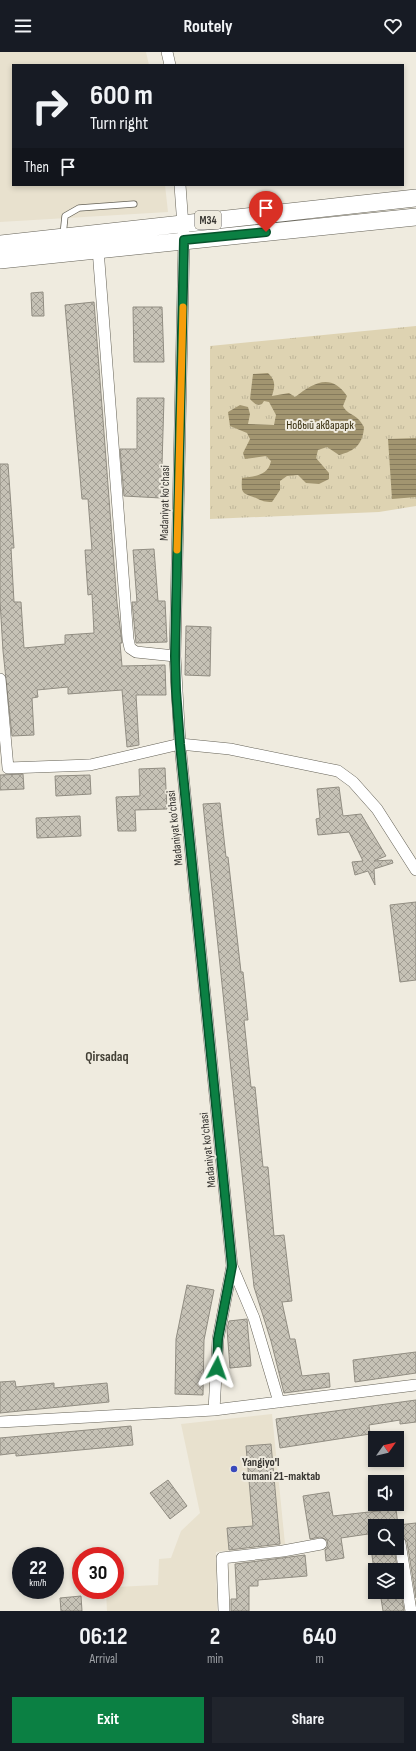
<!DOCTYPE html>
<html lang="en">
<head>
<meta charset="utf-8">
<style>
	body { margin:0; font-family:"Sofia Sans Condensed",sans-serif; background:#20242c; color:#f1f3f6; height:100vh; display:flex; flex-direction:column; font-size:15px; white-space:nowrap }
	* { box-sizing:border-box; margin:0 }
	p { font-size:13px; color:#9ea1a6 }
	.icon { flex:none; width:22px; height:22px; fill:none; stroke:currentColor; stroke-width:2; stroke-linecap:round; stroke-linejoin:round }
	.map { position:relative; height:1559px; overflow:hidden }
	.sheet { display:flex; flex-direction:column; background:#171b24; flex:1 }
	.sheet>* { flex:none }
	.banner { position:absolute; left:12px; top:12px; width:392px; height:122px; border-radius:0px; box-shadow:0 2px 6px #0003; background:#171b24; color:#f1f3f6; overflow:hidden }
	.needle { width:26px; rotate:56deg }
	.fabs { position:absolute; left:368px; top:1379px; display:grid; gap:8px }
	.fabs a { display:grid; place-items:center; width:36px; height:36px; border-radius:0px; background:#171b24; box-shadow:0 2px 6px #0003; font-size:20px }
	.speed { position:absolute; left:12px; top:1495px; display:flex; gap:8px; font-size:20px; font-weight:700; text-align:center }
	.speed>* { display:grid; place-content:center; width:52px; height:52px; border-radius:50%; background:#171b24; box-shadow:0 2px 6px #0003; line-height:1 }
	.speed small { font-size:10px; font-weight:400 }
	.speed .limit { border:6px solid #d22; background:#fff; color:#111 }
	.pin { position:absolute; display:grid; place-items:center; width:34px; height:34px; color:#fff; margin:-41px -17px; border-radius:50% 50% 50% 0; rotate:-45deg; box-shadow:0 0 4px #0007 }
	.pin .icon { rotate:45deg }
	.me { position:absolute; width:44px; margin:-22px; rotate:4deg; stroke-linejoin:round; filter:drop-shadow(0 0 3px #0008) }
	.turn { display:flex; align-items:center; gap:14px; height:84px; padding:0 12px; font-size:18px }
	.turn .icon { width:52px; height:52px; stroke-width:2.5 }
	.turn b { display:block; font-size:28px; line-height:34px }
	.then { display:flex; align-items:center; height:38px; padding:0 12px; background:#0003; gap:8px; font-size:15px }
	.eta { display:flex; justify-content:space-evenly; align-items:center; height:68px; text-align:center }
	.eta b { font-size:24px; font-weight:700; line-height:28px }
	.primary-button { display:flex; gap:8px; margin-top:auto; padding:8px 12px }
	.primary-button a { flex:1; height:46px; border-radius:0px; background:#0b8043; color:#fff; font-size:16px; font-weight:700; line-height:46px; text-align:center }
	.primary-button a+a { background:#20242c; color:#f1f3f6 }
	header { display:flex; justify-content:space-between; align-items:center; height:52px; padding:0 12px; background:#171b24; font-size:18px; font-weight:700 }
	.map>svg:first-child { display:block }
</style>
</head>
<body>
<header><svg class="icon" aria-label="menu" viewBox="0 0 24 24"><path d="M4 6h16M4 12h16M4 18h16"/></svg>Routely<svg class="icon" aria-label="heart" viewBox="0 0 24 24"><path d="M12 20l-8-8c-3-5 5-10 8-4 3-6 11-1 8 4z"/></svg></header>
<div class="map">
<svg width="416" height="1559" viewBox="0 0 416 1559">
	<defs>
		<pattern id="park-tufts" width="24" height="20" patternUnits="userSpaceOnUse"><rect width="24" height="20" fill="#ded3b2"/><path d="M3 7l-1-3M5 7V3M7 7l1-3M15 17l-1-3M17 17v-4M19 17l1-3" fill="none" stroke="#bfb699"/></pattern>
		<pattern id="water-rules" width="6" height="5" patternUnits="userSpaceOnUse"><rect width="6" height="5" fill="#a29570"/><path d="M0 2.5h6" fill="none" stroke="#857a5c"/></pattern>
		<pattern id="building-cross-hatch" width="8" height="8" patternUnits="userSpaceOnUse"><rect width="8" height="8" fill="#c6c2b6"/><path d="M0 0l8 8M0 8l8-8" fill="none" stroke="#a29e94"/></pattern>
	</defs>
	<rect width="100%" height="100%" fill="#efebdf"/>
	<!-- built -->
	<path fill="#e8e1ce" d="M0,0H146L149,13H13V133H165L168,160L0,170Z
		M272,1362L285,1492L216,1500L217,1559H107L106,1538H115V1535L158,1533L159,1507L171,1506L181,1479L200,1461L181,1372Z"/>
	<!-- park -->
	<path fill="url(#park-tufts)" d="M416,274V454L379,460L210,467V294Z"/>
	<!-- water -->
	<path fill="url(#water-rules)" d="M268,321C276,329 275,334 272,344L289,341L295,345C313,331 331,320 347,344L343,354C349,365 356,360 364,375C363,392 355,399 339,403L327,395L318,398L316,406L329,421V427L319,432L306,431L298,423L287,424L280,429V438L272,450C265,450 262,449 256,446C242,441 241,442 242,426C255,424 268,424 271,409L266,404L245,407L243,401L250,387L247,381L230,374L228,360L240,353L248,355L250,362L248,372L274,373L276,363L269,350L264,349L262,352C256,354 254,351 250,347L253,322Z
		M416,386V445L392,447L388,387Z"/>
	<!-- building -->
	<path fill="url(#building-cross-hatch)" stroke="#918d82" d="M43,240L44,264H32L31,241Z
		M94,250L117,551L122,591H120L122,614L165,613L166,643H136L139,693L127,695L122,638L68,642V635L37,638L38,645L32,646L34,683L12,684L3,599L0,549V412H8L14,496H11L14,550H21L24,596L65,592V583L94,581L92,542L88,543L85,498H92L88,447H82L65,253Z
		M133,255H162L164,310H134Z
		M137,346H164L161,446L124,444L120,397H137Z
		M154,497L158,549H165L167,590L136,591L132,550H137L133,498Z
		M186,574L211,575L210,624L185,623Z
		M165,716L167,757L135,758L136,779H118L116,745L140,744L139,717Z
		M23,722L24,737L0,738V723Z
		M90,723L91,742L56,744L55,724Z
		M339,735L343,764L361,762L386,804L374,809L392,808L393,811L374,817L375,833L368,819L355,823L352,810L363,809L349,780L318,783L316,767L320,766L317,737Z
		M220,751L226,805H228L241,920H243L248,968H244L251,1035H255L263,1115H268L274,1184L284,1183L292,1249L282,1250L290,1287H295L302,1324L329,1321L330,1335L284,1341L271,1289L254,1235L203,752Z
		M80,764L81,784L37,786L36,766Z
		M416,850V928L400,930L390,853Z
		M187,1233L214,1238L204,1288L203,1343L175,1342L176,1287Z
		M247,1267L251,1314L230,1316L227,1277L229,1269Z
		M416,1300V1321L355,1330L353,1308Z
		M15,1329L16,1335L54,1331V1336L107,1331L109,1350L0,1361V1330Z
		M416,1348V1370L400,1372V1368L369,1373L370,1382L280,1396L276,1367Z
		M131,1374L133,1393L16,1404V1401L0,1403V1386Z
		M271,1392L280,1492L229,1498L227,1476L253,1474L246,1394Z
		M168,1428L187,1454L170,1467L150,1441Z
		M329,1440L333,1464L396,1457L398,1473L416,1471V1546L407,1490L403,1485H397V1474H375V1481L341,1486L344,1506L326,1509L325,1498L328,1494L327,1488L320,1485L310,1487L303,1444Z
		M371,1496H394L404,1559H383L380,1540H397V1516L374,1518Z
		M305,1503L307,1524L258,1528V1534H249V1559H231V1547H237L235,1512Z
		M81,1544L82,1559H61L60,1546Z"/>
	<g fill="none" stroke-linecap="round" stroke-linejoin="round">
		<defs>
			<path id="service" d="M63,183L65,164L79,156L134,152"/>
			<path id="minor" d="M167,0L170,13
				M180,133L184,188L175,604L180,692L232,1214L218,1287L214,1358
				M98,197L128,587L130,596L136,600L175,604
				M0,627L8,716L90,713L180,692L230,697L338,719L353,730L377,757L416,818
				M232,1214L254,1266L279,1350
				M0,1370L214,1358L416,1333
				M400,1491L411,1559
				M224,1559L222,1506L283,1499L321,1492"/>
			<path id="primary" d="M0,192L416,146
				M0,208L416,165"/>
		</defs>
		<!-- service casing -->
		<use href="#service" stroke="#656257" stroke-width="7"/>
		<!-- minor casing -->
		<use href="#minor" stroke="#656257" stroke-width="12"/>
		<!-- primary casing -->
		<use href="#primary" stroke="#656257" stroke-width="18"/>
		<!-- service -->
		<use href="#service" stroke="#fff" stroke-width="5.5"/>
		<!-- minor -->
		<use href="#minor" stroke="#fff" stroke-width="11"/>
		<!-- primary -->
		<use href="#primary" stroke="#fff" stroke-width="17"/>
	</g>
	<g fill="none" stroke-linecap="round" stroke-linejoin="round">
		<defs>
			<path id="route" d="M217,1316L218,1287L232,1214L180,692L176,639L175,604L184,188L266,180"/>
		</defs>
		<!-- route casing -->
		<use href="#route" stroke="#07532c" stroke-width="10"/>
		<!-- route -->
		<use href="#route" stroke="#0b8043" stroke-width="7"/>
		<!-- slow -->
		<path stroke="#f59e0b" stroke-width="7" d="M177,498L183,255"/>
	</g>
	<!-- markers -->
	<circle fill="#3949bc" stroke="#efebdf" stroke-width="1.5" cx="234" cy="1417" r="4"/>
	<g text-anchor="middle" dominant-baseline="central" stroke-width="4" stroke-linejoin="round" paint-order="stroke">
		<!-- shield labels -->
		<rect fill="#efebdf" stroke="#6e6b64" stroke-width="1" x="195" y="159" width="26" height="18" rx="3"/>
		<g font-size="11" font-weight="bold" fill="#363430">
			<text x="208" y="168">M34</text>
		</g>
		<!-- park labels -->
		<g font-size="12" fill="#352b0a" stroke="#efebdf">
			<text x="320" y="373">Новый акварарк</text>
		</g>
		<!-- street labels -->
		<g font-size="12" fill="#363430" stroke="#efebdf">
			<text transform="translate(165 451) rotate(-89)">Madaniyat ko'chasi</text>
			<text transform="translate(175 776) rotate(-96)">Madaniyat ko'chasi</text>
			<text transform="translate(208 1098) rotate(-96)">Madaniyat ko'chasi</text>
		</g>
		<!-- poi labels -->
		<g font-size="12" font-weight="bold" fill="#363430" stroke="#efebdf" text-anchor="start">
			<text x="242" y="1410">Yangiyo'l<tspan x="242" dy="14">tumani 21-maktab</tspan></text>
		</g>
		<!-- quarter labels -->
		<g font-size="14" font-weight="bold" fill="#423f35" stroke="#efebdf">
			<text x="107" y="1004">Qirsadaq</text>
		</g>
	</g>
</svg>
<div class="fabs">
<a><svg class="needle" viewBox="-14 -14 28 28"><path d="M0-13l5 13h-10z" fill="#e53935"/><path d="M0 13l5-13h-10z" fill="#9ea1a6"/></svg></a>
<a><svg class="icon" aria-label="sound" viewBox="0 0 24 24"><path d="M4 9h4l5-4v14l-5-4H4zM17 9q2 3 0 6"/></svg></a>
<a><svg class="icon" aria-label="search" viewBox="0 0 24 24"><circle cx="10" cy="10" r="6"/><path d="M15 15l6 6"/></svg></a>
<a><svg class="icon" aria-label="layers" viewBox="0 0 24 24"><path d="M12 4l9 5-9 5-9-5zM3 14l9 5 9-5"/></svg></a>
</div>
<div class="speed"><div>22<small>km/h</small></div><div class="limit">30</div></div>
<div class="pin" style="left:266px;top:180px;background:#d93025"><svg class="icon" aria-label="arrive" viewBox="0 0 24 24"><path d="M6 21V4h12l-3 4 3 4H6"/></svg></div>
<svg class="me" style="left:217px;top:1316px" viewBox="-20 -20 40 40"><path d="M0-17L14 15 0 8-14 15z" fill="#0b8043" stroke="#fff" stroke-width="4"/></svg>
<div class="banner">
<div class="turn"><svg class="icon" aria-label="right" viewBox="0 0 24 24"><path d="M7 20v-9h11M14 6l5 5-5 5"/></svg><div><b>600 m</b>Turn right</div></div>
<div class="then">Then<svg class="icon" aria-label="arrive" viewBox="0 0 24 24"><path d="M6 21V4h12l-3 4 3 4H6"/></svg></div>
</div>
</div>
<section class="sheet">
<div class="eta">
<div><b>06:12</b><p>Arrival</p></div>
<div><b>2</b><p>min</p></div>
<div><b>640</b><p>m</p></div>
</div>
<div class="primary-button"><a>Exit</a><a>Share</a></div>
</section>
</body>
</html>
